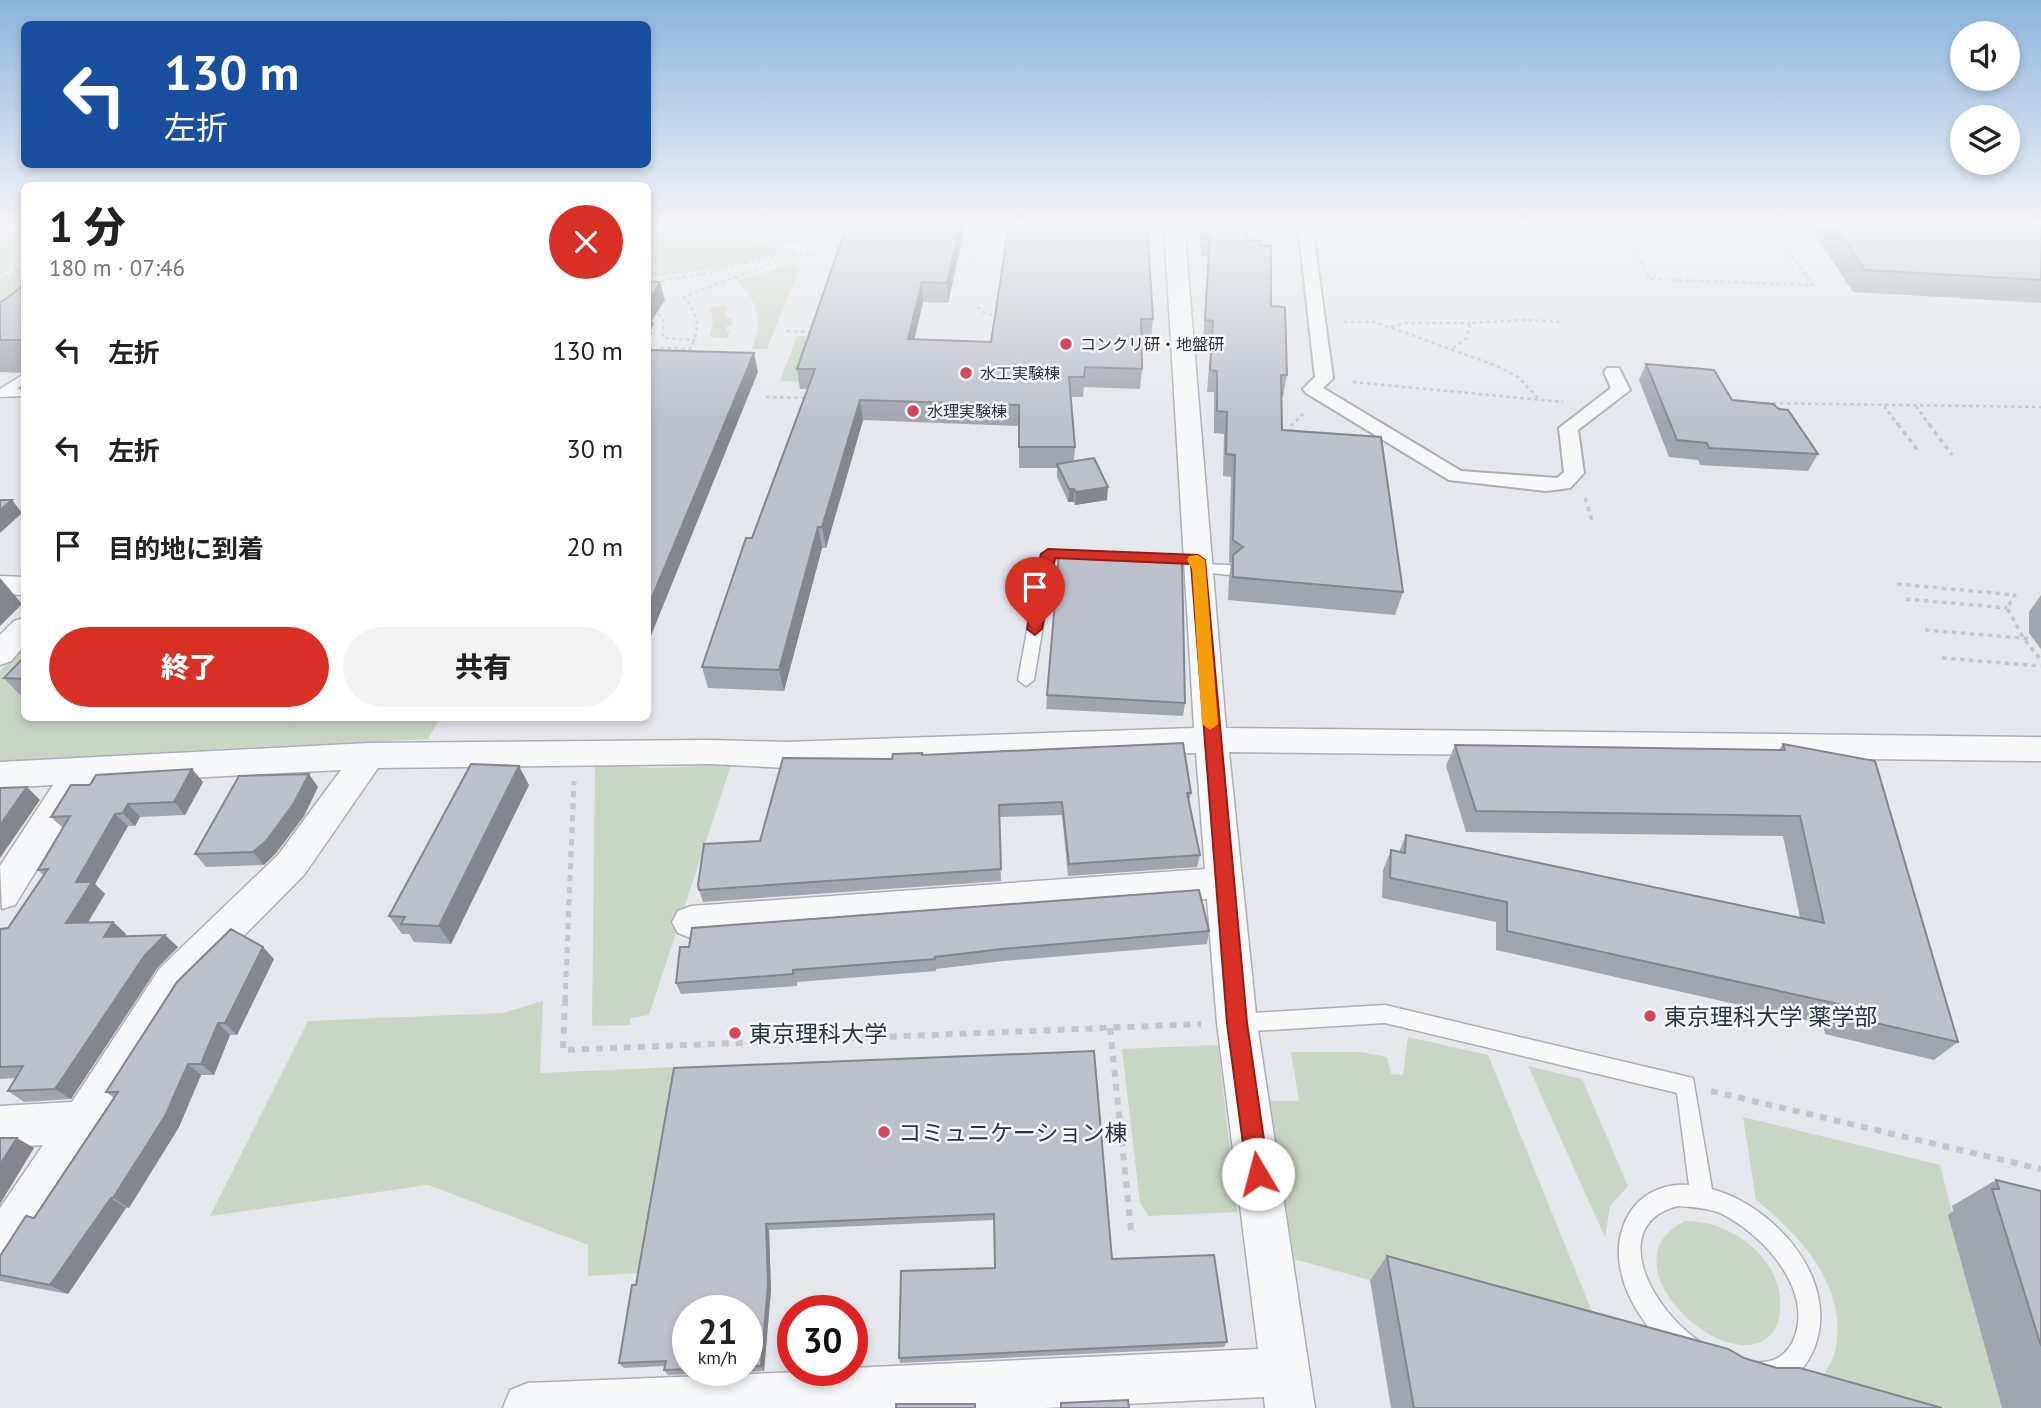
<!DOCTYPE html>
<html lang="ja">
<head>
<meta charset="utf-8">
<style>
	body { margin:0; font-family:"PT Sans","Noto Sans JP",sans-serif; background:#f2f2f2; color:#222; height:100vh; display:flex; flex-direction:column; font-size:26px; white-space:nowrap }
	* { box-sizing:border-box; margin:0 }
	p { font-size:23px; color:#767676 }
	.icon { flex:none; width:38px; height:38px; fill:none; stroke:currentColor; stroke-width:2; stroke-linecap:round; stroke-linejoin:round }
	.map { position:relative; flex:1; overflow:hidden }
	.drawer { position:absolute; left:21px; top:182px; width:630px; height:539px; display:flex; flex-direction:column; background:#fff; border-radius:10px; box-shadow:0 4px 10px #0003 }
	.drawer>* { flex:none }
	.banner { position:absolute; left:21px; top:21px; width:630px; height:147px; border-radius:10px; box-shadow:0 4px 10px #0003; background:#1a4fa0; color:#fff; overflow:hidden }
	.fabs { position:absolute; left:1950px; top:21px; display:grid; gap:14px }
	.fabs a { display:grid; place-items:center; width:70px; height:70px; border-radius:50%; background:#fff; box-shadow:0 4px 10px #0003; font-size:35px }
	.speed { position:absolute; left:672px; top:1295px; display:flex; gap:14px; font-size:35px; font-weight:700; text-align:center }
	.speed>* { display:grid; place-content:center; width:91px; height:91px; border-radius:50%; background:#fff; box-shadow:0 4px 10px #0003; line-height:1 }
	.speed small { font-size:18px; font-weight:400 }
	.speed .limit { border:10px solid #d22; background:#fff; color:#111 }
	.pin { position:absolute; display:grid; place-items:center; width:60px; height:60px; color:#fff; margin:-72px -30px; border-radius:50% 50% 50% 0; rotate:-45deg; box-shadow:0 0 7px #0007 }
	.pin .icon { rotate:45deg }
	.me { position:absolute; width:77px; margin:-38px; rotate:352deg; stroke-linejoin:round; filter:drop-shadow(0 0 5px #0008) }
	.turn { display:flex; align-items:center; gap:24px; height:147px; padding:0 28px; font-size:32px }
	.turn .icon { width:91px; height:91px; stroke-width:2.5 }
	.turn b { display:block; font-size:49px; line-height:60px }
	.round { display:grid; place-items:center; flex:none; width:74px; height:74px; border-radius:37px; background:#f2f2f2 }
	.overview { display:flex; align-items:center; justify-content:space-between; height:119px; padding:0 28px }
	h1 { font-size:42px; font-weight:800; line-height:52px }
	.action { display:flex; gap:14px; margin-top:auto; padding:14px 28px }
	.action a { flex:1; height:80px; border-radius:42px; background:#d93025; color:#fff; font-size:28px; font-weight:800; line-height:80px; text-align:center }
	.action a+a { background:#f2f2f2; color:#222 }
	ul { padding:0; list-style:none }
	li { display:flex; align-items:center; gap:21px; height:98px; padding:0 28px }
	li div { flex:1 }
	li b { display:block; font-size:26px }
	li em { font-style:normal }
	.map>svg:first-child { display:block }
</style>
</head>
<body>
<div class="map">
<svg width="2041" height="1408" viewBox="0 0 2041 1408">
	<rect width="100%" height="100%" fill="#e4e7ec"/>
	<!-- green -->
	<path fill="#c9d6c5" d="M0,225H24V261L0,272Z
		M736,225H816L810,240C789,249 752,241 736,225Z
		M688,230L730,234L784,251L715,269L648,277V240Z
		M788,265L794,266L798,271L767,349H752C763,322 758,300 737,281Z
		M24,266V301L0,312V277Z
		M725,304L729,310L725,311L726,318H732V325L727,326L725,331H730L727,338L710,337L713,321L710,308Z
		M797,336H817L812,382L780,381Z
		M24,645V718H440L428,739L214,749L0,763V671Z
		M595,765L655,768L731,765L649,1015L630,1018V1025L592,1026Z
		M543,1001L540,1073L677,1067L641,1273L588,1276V1245L428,1185L210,1216L308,1021L503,1013Z
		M1408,1037L1488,1055L1606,1346L1294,1259L1270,1101H1299L1291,1052H1361L1387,1057L1391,1074L1403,1075Z
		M1218,1045L1237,1212L1149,1216L1140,1203L1122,1049Z
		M1528,1066L1582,1079L1628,1186L1610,1206L1605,1237Z
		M1743,1117L1940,1165L2002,1408H1833L1823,1376C1827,1369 1833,1360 1835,1352C1849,1289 1802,1236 1756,1200Z
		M1685,1221C1727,1220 1776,1253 1780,1298C1780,1309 1781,1320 1775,1329C1737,1389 1597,1264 1685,1221Z"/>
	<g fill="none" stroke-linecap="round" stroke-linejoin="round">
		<defs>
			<path id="service" d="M24,374V383L17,389L24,390V396L0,397V389Z
				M1048,550L1198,556L1205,560L1201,564L1229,565L1236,570L1229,575L1194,571L1192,568L1196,564L1054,559L1034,680L1026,686L1018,680L1041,554Z
				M1385,1005L1693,1078L1712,1189C1776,1207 1841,1281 1814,1349C1806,1369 1792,1380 1771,1385C1692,1403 1579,1283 1633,1208C1646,1191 1668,1183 1689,1185L1677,1093L1385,1023L1237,1032L1230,1029L1227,1023L1230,1017L1237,1014ZM1678,1206C1692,1207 1707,1208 1720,1213C1762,1233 1816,1291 1793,1341C1789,1350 1780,1359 1770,1361C1689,1377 1583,1230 1678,1206Z"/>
			<path id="pedestrian" d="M1298,225H1312L1333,378L1323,388L1461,471L1557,478L1564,472L1559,428L1611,388L1604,372L1607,368H1619L1630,390L1578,430L1584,473L1570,488L1546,491L1449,480L1306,393L1303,389L1315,377Z"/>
			<path id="minor" d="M1164,225H1184L1226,728L2041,737V761L1229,752L1257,1023L1315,1408H1265L1264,1397L1044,1408H503L510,1390L528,1383L852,1370V1368L1258,1349L1217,1023L1207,899L691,938L678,933L672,922L678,911L691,906L1205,869L1196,753L786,768L711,764L378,768L304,875L188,992L16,1264L0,1271V1208L43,1145L0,1148V1106L72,1102L160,968L278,855L341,770L90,783L15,905L2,909L0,866L53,785L0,788V762L369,743L711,740L786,742L1194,728Z
				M0,576L24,577V595L0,594Z
				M24,618V646L11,661L0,665V635L14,621Z"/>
		</defs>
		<!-- service casing -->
		<use href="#service" stroke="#a9aeb7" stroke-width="3"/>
		<!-- pedestrian casing -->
		<use href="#pedestrian" stroke="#a9aeb7" stroke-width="4"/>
		<!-- minor casing -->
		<use href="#minor" stroke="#a9aeb7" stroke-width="3"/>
		<!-- path-far3 -->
		<path stroke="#c2c5cb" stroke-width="2.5" stroke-dasharray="3.5 3.5" stroke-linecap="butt" d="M720,225L726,231L794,252
			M1619,225L1650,279L1813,285L1771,225
			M648,237L698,226L722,228
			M820,246L844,247
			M969,258L975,259
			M0,274L24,263
			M648,283L712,272L770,256L817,254
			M648,306H652L663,320V338L695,340
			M977,307L986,314L998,315
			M1344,322H1375L1497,366L1518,377L1540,400
			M648,326L652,331L648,343
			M1391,327L1404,323H1470
			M787,331L814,332
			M1453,348L1467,338L1470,323L1523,320L1560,322
			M648,354L660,348L690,349C701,328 699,315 684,297L798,253
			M1353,382L1563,402
			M766,397L810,398
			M1759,403L2041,407
			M1884,406L1899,426
			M1916,406L1930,426
			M1291,426L1304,413"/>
		<!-- path-far2 -->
		<path stroke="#c2c5cb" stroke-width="3.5" stroke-dasharray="4.5 4.5" stroke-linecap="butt" d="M1898,424L1919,452
			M1929,424L1952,455
			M1291,433L1293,424
			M1585,498L1593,523
			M1897,584L2015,595L2007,608L2024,639L2041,660
			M1906,599L2007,608
			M1925,630L2033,639
			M1942,658L2041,666"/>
		<!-- path-far1 -->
		<path stroke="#c2c5cb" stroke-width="5" stroke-dasharray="6 6" stroke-linecap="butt" d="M565,1001L574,781"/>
		<!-- path -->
		<path stroke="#c2c5cb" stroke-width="6" stroke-dasharray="7 7" stroke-linecap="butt" d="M565,999L563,1050L1201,1024
			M1110,1028L1131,1230
			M1711,1091L2041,1169"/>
		<!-- service -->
		<use href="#service" fill="#f7f8fa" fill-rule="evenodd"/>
		<!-- pedestrian -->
		<use href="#pedestrian" fill="#f7f8fa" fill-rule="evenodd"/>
		<!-- minor -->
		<use href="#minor" fill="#f7f8fa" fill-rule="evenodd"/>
	</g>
	<!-- wall -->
	<path fill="#a1a5ae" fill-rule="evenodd" d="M965,225L948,303L923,302L914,340L991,342L1009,225L1153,319L1151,339H1141L1142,369L1140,389L1084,387L1083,397H1070L1075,447L1074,461L1107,500L1075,505L1074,502H1068L1057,477V468H1019V426L863,420L826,548H822L784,691L708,688L702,667L808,389H800L797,369Z
		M1200,225H1246L1248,240L1260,245L1271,306L1287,375L1283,397H1282V430L1403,592L1395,615L1228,600L1229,578L1231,564L1229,562L1231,477L1223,476L1224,434L1214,433V392H1207L1211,342L1203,341L1208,256H1201Z
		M1701,225H1748L1746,229Z
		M1809,225H2041V303L1853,292Z
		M24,285V373L0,372V303Z
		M1646,364L1732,400L1818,454L1808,471L1700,465L1698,460L1669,457L1639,380Z
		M2041,595V649L2029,633V612Z
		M24,657V698H23L4,678Z
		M1047,695L1185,703L1183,716L1046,709Z
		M1783,744L1958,1042L1934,1060L1825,1034L1823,1024L1496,950V922L1382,898L1383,870L1391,850L1399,852L1406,835L1800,918L1783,836L1466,832L1446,766L1455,745L1779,750Z
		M922,755L1191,793L1189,802L1200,855L1197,867L1068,876L1062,815L999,817L1001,881L703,902L699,890L760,841L892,759Z
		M192,769L203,782L185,815L140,817L135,826H128L95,884L105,894L88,922H113L126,934L125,936L178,947L158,967L71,1099L24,1102L8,1091L16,1078L0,1079V929L8,928L44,876L38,870L63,828L51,817L90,785Z
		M529,785L451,944L414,942L409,934H402L389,916Z
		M318,787L304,816L276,853L264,865L206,867L195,854Z
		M1209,931L1207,944L1003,961L936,969V971L797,982V986L681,994L676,983L680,947Z
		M274,959L237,1035H230L214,1075H201L179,1127L129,1208H126L68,1294L0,1281V1256L34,1218L114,1098L106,1092Z
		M1094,1051L1112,1259L1227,1342L1224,1347L900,1363L899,1358L995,1268L994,1220L769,1230L771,1290L764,1371L668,1375L664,1370L665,1366L624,1368L619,1363L636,1285ZM688,1311H747V1370H688Z
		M1996,1180L2041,1191V1408H2002L1948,1215L1953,1211L1952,1206Z
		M1387,1256L1744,1358L1777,1368L1942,1408H1391L1370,1280Z"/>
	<!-- shaded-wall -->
	<path fill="#83868d" d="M960,225H965L948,303L947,283Z
		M660,282L665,300L652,320L654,324L648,335V302Z
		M922,282L923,302L910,359L908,339Z
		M754,353L758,372L648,643V607Z
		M860,400L863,420L826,548L822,527Z
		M1108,487L1107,500L1075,505L1076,492Z
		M1069,489H1074V502H1068Z
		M12,500L22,513L0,533V510Z
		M818,527L822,548L784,691L779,670Z
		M0,578L22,604L0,626Z
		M519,766L529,785L451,944L439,926Z
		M192,769L203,782L185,815L174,802Z
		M309,774L318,787L304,816L276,853L264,865L253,852Z
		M27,787L40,800L0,858V825Z
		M128,804L140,817L135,826L123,813Z
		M115,814L128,826L95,884L105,894L80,935L66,923L76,882Z
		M113,922L126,934L117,949L104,937Z
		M165,935L178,947L158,967L71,1099L55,1089L145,955Z
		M263,947L274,959L237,1035L225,1023Z
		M218,1023L230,1035L214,1075L201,1064Z
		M188,1064L201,1075L179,1127L129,1208L113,1198Z
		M17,1138L34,1148L0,1204V1165Z
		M111,1198L126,1208L68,1294L50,1285Z
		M766,1224L769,1230L771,1290L764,1371L761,1366Z"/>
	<!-- building -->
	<path fill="#bbc0ca" stroke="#83868d" stroke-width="2" d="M847,225H960L947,283L922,282L908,339L991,342L1009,225H1147L1153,319H1141L1142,369L1085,367L1084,377H1069L1075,447H1019V405L860,400L822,527H818L779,670L702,667L746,538H752L815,369H797Z
		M1203,225H1246L1248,240L1260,241V245L1271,246V306L1285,307L1287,375H1281L1282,430L1381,437L1403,592L1233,577V555L1243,547L1233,540L1235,455L1226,454L1227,412L1217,411V371L1210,370L1213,321L1205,320L1210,236H1203Z
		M1835,225H2041V280L1865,270Z
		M648,281L660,282L648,302Z
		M24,285V340H0V303Z
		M648,350L754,353L648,607Z
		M1646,364L1714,370L1732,400L1773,404L1779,409L1788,410L1818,454L1709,448L1707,443L1677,440Z
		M1094,458L1108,487L1076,492L1074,489H1069L1057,464Z
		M0,500H12L0,510Z
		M1059,555L1182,563L1185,703L1047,695Z
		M24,657V679L4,678Z
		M1183,743L1191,793H1187L1200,855L1069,864L1062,802L999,805L1001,869L699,890L698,885L704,844L760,841L783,758L892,759L893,754L922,753V755Z
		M1783,744L1875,761L1958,1042L1845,1016L1843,1005L1507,931V902L1390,878L1391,850L1405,853L1406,835L1824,923L1800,816L1476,811L1455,745L1785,750Z
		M471,764L519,766L439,926L401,924L405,917L389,916Z
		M192,769L174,802L128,804L123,813L115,814L76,882H92L66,923L113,922L104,937L165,935L145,955L55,1089L8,1091L23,1066L0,1067V929L8,928L48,869L38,870L70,816L51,817L71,785H90L96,775Z
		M309,774L294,803L266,841L253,852L195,854L239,776Z
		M27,787L0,825V788Z
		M1199,890L1209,931L1002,949L935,957V959L793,970V974L676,983L680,947H689L692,928Z
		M231,929L263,947L225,1023H218L201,1064H188L165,1116L113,1198H111L50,1285L0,1275V1256L26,1216L34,1218L118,1092H106L177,982Z
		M1094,1051L1112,1259L1214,1255L1227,1342L899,1358L901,1271L995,1268L994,1214L766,1224L768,1284L761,1366H747V1311H688V1369L664,1370L666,1361L619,1363L632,1285H636L674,1068Z
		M0,1138H17L0,1165Z
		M1996,1180L2041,1191V1346L1992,1189H1999Z
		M1387,1256L1728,1349L1744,1358L1777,1368H1800L1942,1408H1414Z
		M1128,1400L1129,1408H1061V1403Z
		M896,1404H975V1408H896Z"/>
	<!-- sky -->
	<linearGradient id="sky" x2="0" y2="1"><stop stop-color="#8bb4dd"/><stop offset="0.53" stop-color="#f3f4f6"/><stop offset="1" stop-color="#f3f4f6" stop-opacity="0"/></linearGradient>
	<rect width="2041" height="422" fill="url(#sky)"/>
	<!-- route -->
	<path fill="#d93025" stroke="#8d1f18" stroke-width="2" d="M1048,549L1198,555L1205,560L1247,1023L1269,1174L1265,1182L1258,1185L1250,1182L1247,1174L1227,1023L1191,564L1055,558L1042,629L1035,635L1027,629L1041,554Z"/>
	<!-- slow -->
	<path fill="#f59e0b" d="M1198,555L1205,560L1218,724L1210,730L1202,724L1192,569L1187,560L1189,556Z"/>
	<!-- markers -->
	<g fill="#d1495b" stroke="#f4f6f9" stroke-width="2.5">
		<circle cx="1066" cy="344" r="7"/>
		<circle cx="966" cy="373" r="7"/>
		<circle cx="913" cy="411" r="7"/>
		<circle cx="1650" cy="1016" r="7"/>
		<circle cx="735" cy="1033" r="7"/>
		<circle cx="884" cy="1132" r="7"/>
	</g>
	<g text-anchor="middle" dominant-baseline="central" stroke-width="5" stroke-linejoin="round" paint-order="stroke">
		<!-- far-poi labels -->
		<g font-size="16" fill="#2b3445" stroke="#f4f6f9" text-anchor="start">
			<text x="1080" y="344">コンクリ研・地盤研</text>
			<text x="980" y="373">水工実験棟</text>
			<text x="927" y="411">水理実験棟</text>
		</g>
		<!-- near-poi labels -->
		<g font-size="23" fill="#2b3445" stroke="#f4f6f9" text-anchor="start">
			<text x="1664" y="1016">東京理科大学 薬学部</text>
			<text x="749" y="1033">東京理科大学</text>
			<text x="898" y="1132">コミュニケーション棟</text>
		</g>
	</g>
</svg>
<div class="fabs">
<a><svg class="icon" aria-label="sound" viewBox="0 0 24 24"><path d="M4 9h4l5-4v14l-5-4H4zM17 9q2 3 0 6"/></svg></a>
<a><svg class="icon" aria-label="layers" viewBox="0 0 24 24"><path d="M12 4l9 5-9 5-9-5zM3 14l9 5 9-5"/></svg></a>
</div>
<div class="speed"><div>21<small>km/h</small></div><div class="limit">30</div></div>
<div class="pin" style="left:1035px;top:629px;background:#d93025"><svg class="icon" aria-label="arrive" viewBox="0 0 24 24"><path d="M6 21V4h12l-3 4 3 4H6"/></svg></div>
<svg class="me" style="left:1258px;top:1174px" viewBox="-20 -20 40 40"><circle r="19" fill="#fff"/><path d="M0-13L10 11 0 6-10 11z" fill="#d93025"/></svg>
<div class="banner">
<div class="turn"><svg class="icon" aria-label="left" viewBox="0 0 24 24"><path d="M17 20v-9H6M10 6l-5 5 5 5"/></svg><div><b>130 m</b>左折</div></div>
</div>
<section class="drawer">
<div class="overview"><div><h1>1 分</h1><p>180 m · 07:46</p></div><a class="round" style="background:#d93025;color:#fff"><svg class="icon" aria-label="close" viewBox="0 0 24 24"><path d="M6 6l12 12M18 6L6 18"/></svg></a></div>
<ul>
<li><svg class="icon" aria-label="left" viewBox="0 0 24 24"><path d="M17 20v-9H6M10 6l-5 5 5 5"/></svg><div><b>左折</b></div><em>130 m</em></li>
<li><svg class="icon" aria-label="left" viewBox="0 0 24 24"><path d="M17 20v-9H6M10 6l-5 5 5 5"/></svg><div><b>左折</b></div><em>30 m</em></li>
<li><svg class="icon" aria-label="arrive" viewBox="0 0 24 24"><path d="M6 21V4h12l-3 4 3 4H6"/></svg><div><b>目的地に到着</b></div><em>20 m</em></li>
</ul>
<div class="action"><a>終了</a><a>共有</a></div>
</section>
</div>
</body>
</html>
